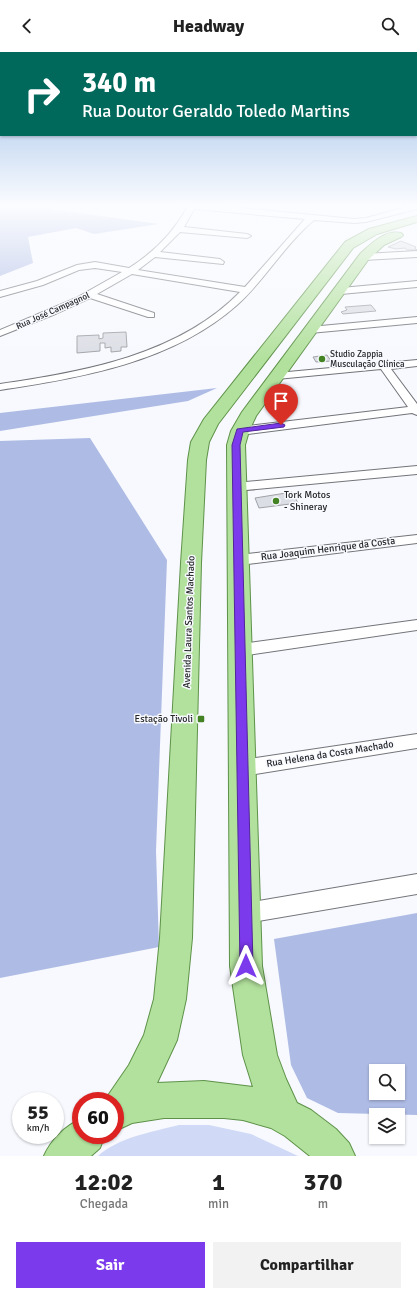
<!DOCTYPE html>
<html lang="pt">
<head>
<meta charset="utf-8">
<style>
	body { margin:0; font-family:Signika,sans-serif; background:#f2f2f2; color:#222; height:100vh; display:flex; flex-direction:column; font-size:15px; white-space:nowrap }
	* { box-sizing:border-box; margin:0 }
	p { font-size:13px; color:#767676 }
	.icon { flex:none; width:22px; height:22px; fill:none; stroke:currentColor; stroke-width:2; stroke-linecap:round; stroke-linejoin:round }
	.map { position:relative; height:1104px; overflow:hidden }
	.details { display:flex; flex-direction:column; background:#fff; flex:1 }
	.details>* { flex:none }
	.hud { position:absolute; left:0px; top:0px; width:417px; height:84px; box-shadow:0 1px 3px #0004; background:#00695c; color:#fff; overflow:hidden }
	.controls { position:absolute; left:369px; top:1012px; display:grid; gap:8px }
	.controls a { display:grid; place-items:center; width:36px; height:36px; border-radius:0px; background:#fff; box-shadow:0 1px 3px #0004; font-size:20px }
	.speed { position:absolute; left:12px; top:1040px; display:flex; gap:8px; font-size:20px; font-weight:700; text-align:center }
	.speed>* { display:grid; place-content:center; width:52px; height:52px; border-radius:50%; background:#fff; box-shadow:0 1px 3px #0004; line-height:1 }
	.speed small { font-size:10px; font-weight:400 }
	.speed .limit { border:6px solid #d22; background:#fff; color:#111 }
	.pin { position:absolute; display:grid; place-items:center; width:34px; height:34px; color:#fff; margin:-41px -17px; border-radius:50% 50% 50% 0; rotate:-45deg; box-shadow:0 0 4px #0007 }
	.pin .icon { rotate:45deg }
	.me { position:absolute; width:44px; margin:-22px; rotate:0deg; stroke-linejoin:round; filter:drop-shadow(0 0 3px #0008) }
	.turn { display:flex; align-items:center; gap:14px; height:84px; padding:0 16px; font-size:18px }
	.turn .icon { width:52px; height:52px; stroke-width:2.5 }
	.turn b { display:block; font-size:28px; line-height:34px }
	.eta { display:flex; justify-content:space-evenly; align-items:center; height:68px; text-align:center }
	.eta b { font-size:24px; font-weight:800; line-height:28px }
	.button { display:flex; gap:8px; margin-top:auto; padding:8px 16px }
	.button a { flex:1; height:46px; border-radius:0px; background:#7c3aed; color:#fff; font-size:16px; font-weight:800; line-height:46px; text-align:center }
	.button a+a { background:#f2f2f2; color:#222 }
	header { display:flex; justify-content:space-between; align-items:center; height:52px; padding:0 16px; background:#fff; font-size:18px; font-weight:800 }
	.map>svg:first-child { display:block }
</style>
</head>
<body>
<header><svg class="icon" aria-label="back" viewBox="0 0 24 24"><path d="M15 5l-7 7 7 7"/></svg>Headway<svg class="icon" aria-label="search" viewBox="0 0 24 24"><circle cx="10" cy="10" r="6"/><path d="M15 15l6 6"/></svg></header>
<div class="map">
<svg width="417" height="1104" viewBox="0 0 417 1104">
	<rect width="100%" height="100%" fill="#f7f9fe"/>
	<!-- green -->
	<path fill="#d0d9f6" d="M179,1073H209L251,1082L298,1104H98C119,1085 152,1080 179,1073Z"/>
	<!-- forest -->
	<path fill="#aebbe4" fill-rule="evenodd" d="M0,153H50V157L159,172L94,182L76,176L28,185L33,211L0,224Z
		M217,336L188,349L0,379V361Z
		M90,386L167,508L156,799L159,895L0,926V389Z
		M417,861V1063L338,1061L307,1046L291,1013L274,887ZM376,1019H398V1041H376Z"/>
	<!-- building -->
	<path fill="#dcdee5" stroke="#a0a2a8" d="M401,189L416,195L415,196L417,198H407L405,196L396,197L388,195Z
		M371,253L376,259L343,262L341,260L347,258L345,255Z
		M126,280L127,295H121V299L111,300V295L105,296V291H100V299L77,301V284L99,283V287L103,286V281Z
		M327,303L331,309L316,310L313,305Z
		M292,440L298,451L259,456L255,446Z"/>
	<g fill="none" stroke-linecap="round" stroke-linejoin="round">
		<defs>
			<path id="street" d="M177,153H209L354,167L366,166L414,153H417V157L366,170L354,171L314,168C285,192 265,228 237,253C173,310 81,326 0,338V332C83,320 179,303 240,240L132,222L97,242L154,261V265H148L90,246L53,263L0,284V278L76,246L122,220L95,216L79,218L43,233L0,245V239L37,229L77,213L95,210L129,216C153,201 173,181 187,156ZM194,157L305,167L245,235L138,218L155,205L223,212L224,210L220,207L160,200L180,180L247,186L251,184L247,182L184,175Z
				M417,199V205L364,208L360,205L364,202Z
				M417,229V235L341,242L336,239L341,236Z
				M417,265V271L310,281L305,278L310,275Z
				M417,308V314L391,317L417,352V363L412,361L240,383L234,379L240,375L408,355L381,317L277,327L272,324L277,321Z
				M417,414V422L236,439L230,435L236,431Z
				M417,483V491L239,513L234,511L232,508L234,505L239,503Z
				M417,568V578L241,604L235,602L233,598L235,594L241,592Z
				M417,682V696L243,724L237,721L234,716L237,711L243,708Z
				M417,822V842L246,871L239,868L236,861L239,854L246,851Z"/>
			<path id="primary" d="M417,164V170L377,182L353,196L218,372L209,390L206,408L201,511L192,886L186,947L177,988L157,1031L204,1029L253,1035L243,1003L230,914L227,393L231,379L242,360L360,202C370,193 385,177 401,181L403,183L401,185L384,193L368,208L256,364L249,379L245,393L262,914L277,1003L286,1027L297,1051L311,1058L336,1077L349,1091L355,1104H310L285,1084L271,1076L243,1068L224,1066H164L132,1071L115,1079V1049H102L107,1045L129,1013L144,983L154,947L160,886L181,511L188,408L191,390L204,367L345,190L369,177Z
				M81,1067V1083H105L100,1096L91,1104H44C51,1088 65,1074 81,1067Z"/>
		</defs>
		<!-- street casing -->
		<use href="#street" stroke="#727479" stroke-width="2"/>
		<!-- primary casing -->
		<use href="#primary" stroke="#5e9249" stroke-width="2"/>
		<!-- street -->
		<use href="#street" fill="#fff" fill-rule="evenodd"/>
		<!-- primary -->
		<use href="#primary" fill="#b2e19d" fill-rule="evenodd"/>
	</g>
	<!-- sky -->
	<linearGradient id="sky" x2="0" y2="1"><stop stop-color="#8fb5e4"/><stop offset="0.5" stop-color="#fbfcff"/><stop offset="1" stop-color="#fbfcff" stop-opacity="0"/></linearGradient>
	<rect width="417" height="308" fill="url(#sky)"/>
	<!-- route -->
	<path fill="#7c3aed" stroke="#51269a" d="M281,371L285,373L284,375L243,380L240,393L253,914L251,918L246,920L242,918L240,914L232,393L237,377Z"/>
	<!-- markers -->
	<g fill="#448324" stroke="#f7f9fe" stroke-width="1.5">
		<circle cx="322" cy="307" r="4"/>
		<circle cx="276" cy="449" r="4"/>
		<rect x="197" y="663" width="8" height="8" rx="2"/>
	</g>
	<g text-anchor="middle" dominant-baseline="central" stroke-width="3" stroke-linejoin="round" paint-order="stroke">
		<!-- far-street labels -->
		<g font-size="9" fill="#242527" stroke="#f7f9fe">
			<text transform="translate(53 259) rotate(-24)">Rua José Campagnol</text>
		</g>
		<!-- far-poi labels -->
		<g font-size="9" fill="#242527" stroke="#f7f9fe" text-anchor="start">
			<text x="330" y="302">Studio Zappia<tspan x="330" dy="10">Musculação Clínica</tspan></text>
		</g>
		<!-- poi labels -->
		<g font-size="10" fill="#242527" stroke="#f7f9fe" text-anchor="start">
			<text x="284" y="443">Tork Motos<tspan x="284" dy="12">- Shineray</tspan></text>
			<text x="193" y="667" text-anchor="end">Estação Tivoli</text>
		</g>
		<!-- street labels -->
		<g font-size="10" fill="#242527" stroke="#f7f9fe">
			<text transform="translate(328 497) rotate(-7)">Rua Joaquim Henrique da Costa</text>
			<text transform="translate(189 570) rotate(-88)">Avenida Laura Santos Machado</text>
			<text transform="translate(330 702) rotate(-9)">Rua Helena da Costa Machado</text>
		</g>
	</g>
</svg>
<div class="controls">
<a><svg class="icon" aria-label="search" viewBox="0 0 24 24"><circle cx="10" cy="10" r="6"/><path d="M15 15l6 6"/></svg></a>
<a><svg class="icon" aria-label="layers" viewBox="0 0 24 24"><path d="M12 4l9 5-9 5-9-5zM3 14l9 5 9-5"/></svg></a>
</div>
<div class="speed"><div>55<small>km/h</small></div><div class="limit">60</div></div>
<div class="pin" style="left:281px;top:373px;background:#d93025"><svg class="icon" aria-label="arrive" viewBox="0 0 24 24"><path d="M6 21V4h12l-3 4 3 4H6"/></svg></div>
<svg class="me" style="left:246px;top:914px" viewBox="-20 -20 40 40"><path d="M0-17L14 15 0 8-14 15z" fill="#7c3aed" stroke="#fff" stroke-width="4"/></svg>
<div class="hud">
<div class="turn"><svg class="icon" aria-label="right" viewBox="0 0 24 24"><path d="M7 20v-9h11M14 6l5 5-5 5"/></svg><div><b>340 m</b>Rua Doutor Geraldo Toledo Martins</div></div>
</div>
</div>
<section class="details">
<div class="eta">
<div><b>12:02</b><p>Chegada</p></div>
<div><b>1</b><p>min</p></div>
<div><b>370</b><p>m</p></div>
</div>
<div class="button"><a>Sair</a><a>Compartilhar</a></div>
</section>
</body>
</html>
